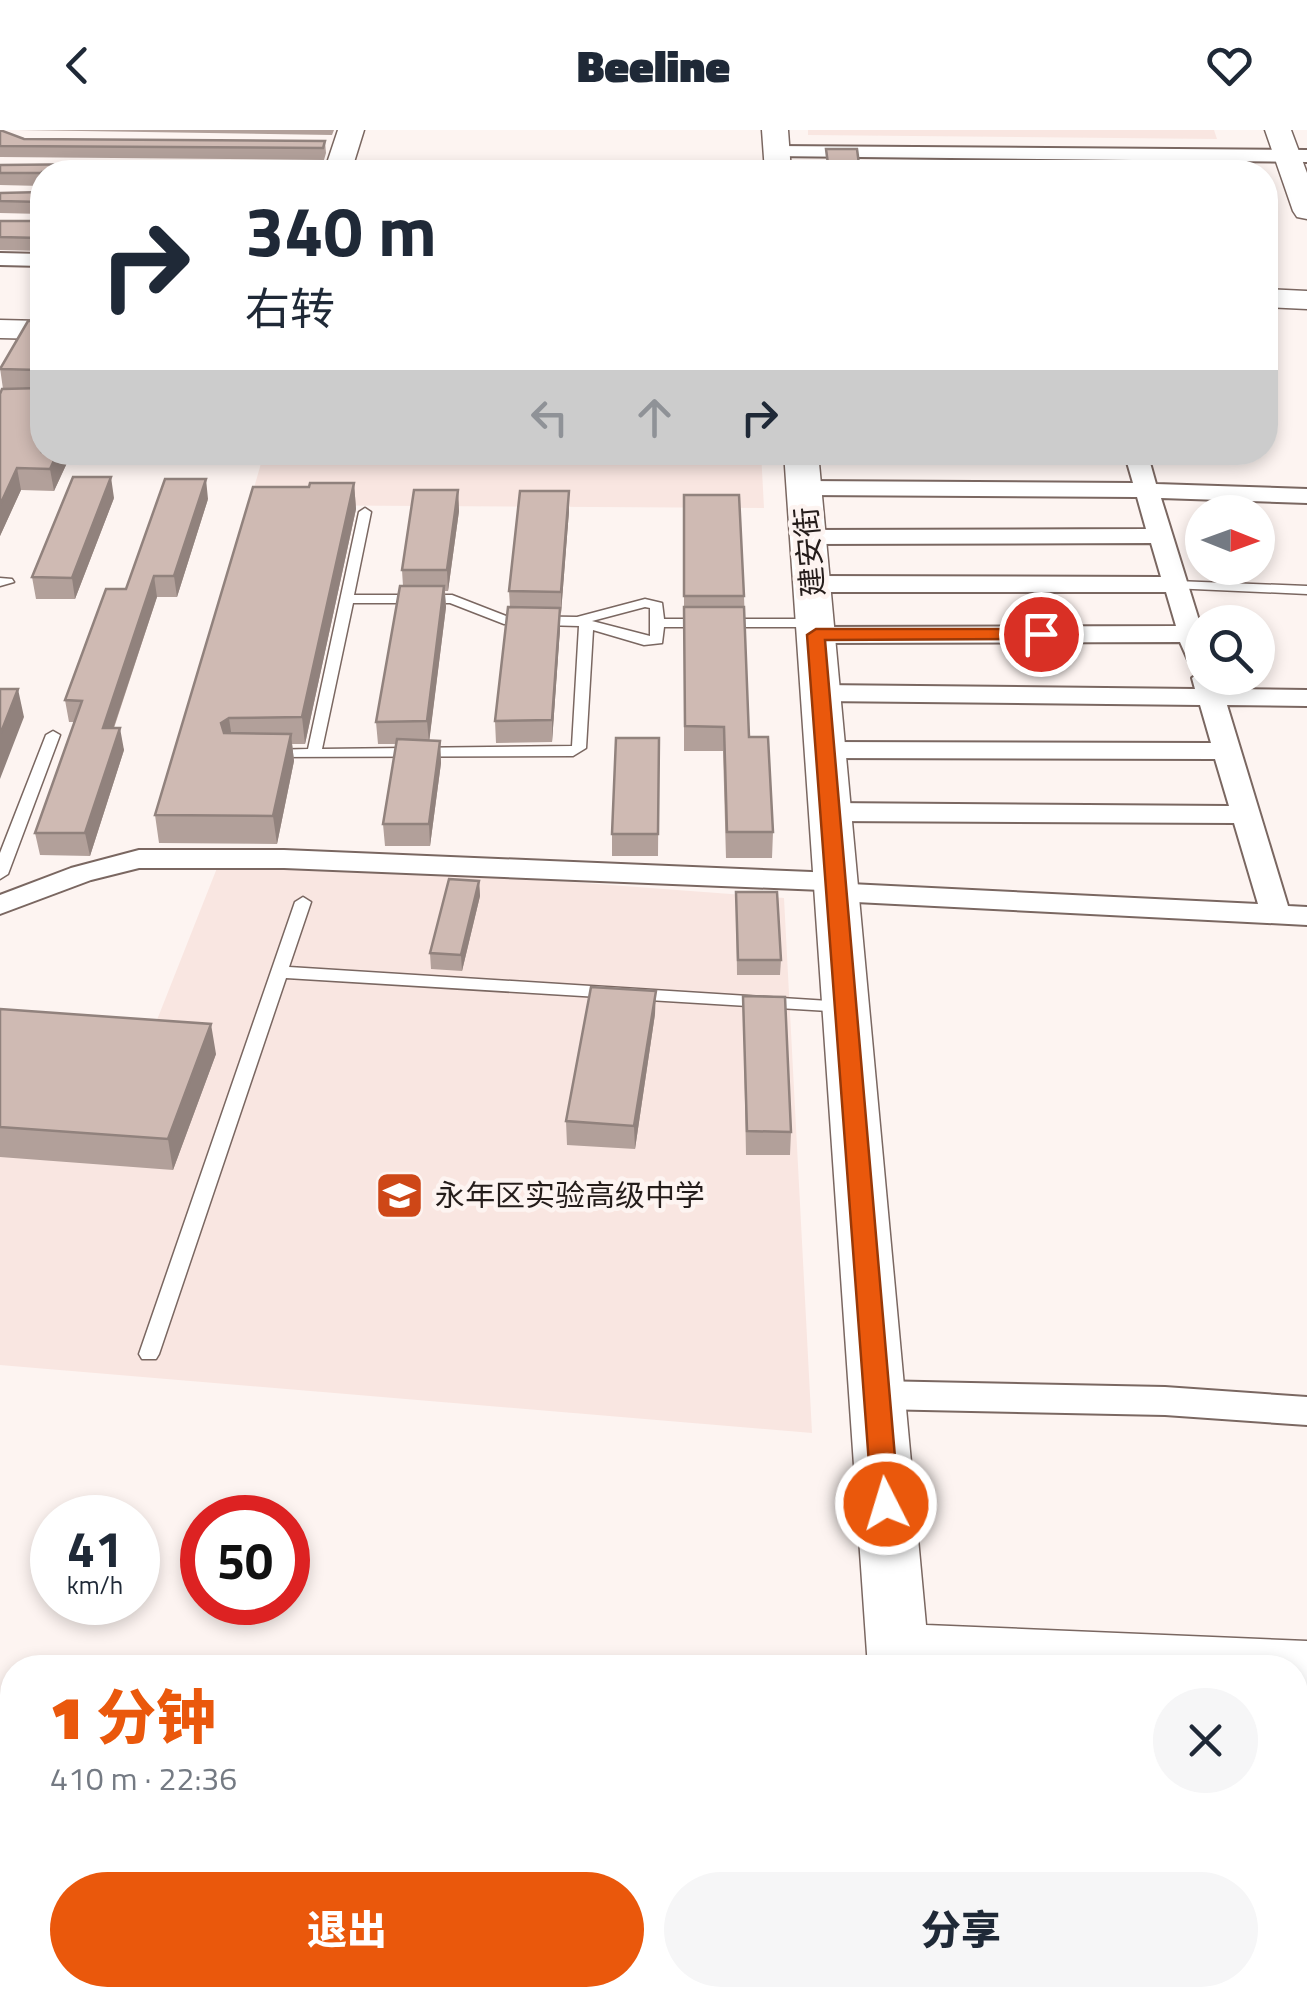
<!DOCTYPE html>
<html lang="zh">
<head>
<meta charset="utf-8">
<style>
	body { margin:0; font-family:"Titillium Web","Noto Sans SC",sans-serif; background:#f6f6f7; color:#1f2937; height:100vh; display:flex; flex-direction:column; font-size:38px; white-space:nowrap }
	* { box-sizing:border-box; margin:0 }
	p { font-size:32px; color:#747a83 }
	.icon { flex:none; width:55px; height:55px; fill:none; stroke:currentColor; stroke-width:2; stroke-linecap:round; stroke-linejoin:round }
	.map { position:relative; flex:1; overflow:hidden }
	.drawer { position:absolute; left:0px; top:1525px; width:1308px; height:352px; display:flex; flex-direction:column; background:#fff; border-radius:40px 40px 0 0; box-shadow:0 5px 15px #0003 }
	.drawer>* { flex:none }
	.banner { position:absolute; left:30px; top:30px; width:1248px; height:305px; border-radius:40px; box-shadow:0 5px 15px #0003; background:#fff; color:#1f2937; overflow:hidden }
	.needle { width:65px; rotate:91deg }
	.buttons { position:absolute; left:1185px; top:365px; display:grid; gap:20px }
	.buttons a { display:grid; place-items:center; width:90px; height:90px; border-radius:50%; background:#fff; box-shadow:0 5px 15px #0003; font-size:50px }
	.speed { position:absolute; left:30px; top:1365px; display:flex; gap:20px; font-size:50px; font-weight:700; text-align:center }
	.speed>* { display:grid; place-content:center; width:130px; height:130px; border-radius:50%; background:#fff; box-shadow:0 5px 15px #0003; line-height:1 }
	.speed small { font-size:25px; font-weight:400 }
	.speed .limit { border:15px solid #d22; background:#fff; color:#111 }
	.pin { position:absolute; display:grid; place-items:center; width:85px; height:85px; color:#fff; margin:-42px; border:5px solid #fff; border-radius:50%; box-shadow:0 2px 10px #0007 }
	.me { position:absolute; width:110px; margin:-55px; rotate:355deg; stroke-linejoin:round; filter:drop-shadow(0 0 8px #0008) }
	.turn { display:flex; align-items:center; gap:35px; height:210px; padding:0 50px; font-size:45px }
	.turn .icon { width:130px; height:130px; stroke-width:2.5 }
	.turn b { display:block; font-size:70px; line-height:85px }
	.lanes { display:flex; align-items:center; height:95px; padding:0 50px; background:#0003; justify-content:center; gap:50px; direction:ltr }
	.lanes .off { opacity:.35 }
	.round { display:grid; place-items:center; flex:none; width:105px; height:105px; border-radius:52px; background:#f6f6f7 }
	.head { display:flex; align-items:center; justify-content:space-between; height:170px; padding:0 50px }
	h1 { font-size:60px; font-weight:800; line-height:75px; color:#ea580c }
	.cta { display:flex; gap:20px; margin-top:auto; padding:20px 50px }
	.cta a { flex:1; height:115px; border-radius:60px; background:#ea580c; color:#fff; font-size:40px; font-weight:800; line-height:115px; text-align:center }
	.cta a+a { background:#f6f6f7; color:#1f2937 }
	header { display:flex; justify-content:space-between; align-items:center; height:130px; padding:0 50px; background:#fff; font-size:45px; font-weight:800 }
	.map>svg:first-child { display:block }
</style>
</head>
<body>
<header><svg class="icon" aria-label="back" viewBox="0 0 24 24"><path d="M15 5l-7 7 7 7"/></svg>Beeline<svg class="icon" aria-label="heart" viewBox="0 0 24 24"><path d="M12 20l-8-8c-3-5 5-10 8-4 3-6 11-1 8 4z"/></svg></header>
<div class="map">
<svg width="1307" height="1876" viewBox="0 0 1307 1876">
	<rect width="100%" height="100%" fill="#fdf4f1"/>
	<!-- built -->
	<path fill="#f9e6e1" d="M808,0H1214L1217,9L808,5Z
		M761,322L764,378L249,375L264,323Z
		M239,735L557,751L784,768L812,1303L0,1235V887L155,895L217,738Z"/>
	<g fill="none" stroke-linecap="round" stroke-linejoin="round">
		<defs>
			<path id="lane" d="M365,378L371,382L354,465H452L506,486L577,487L645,469L662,473L664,489H815L822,493L815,497H664L662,513L644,515L593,500L586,618L573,626L265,627L263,624L270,620L308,619L359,382ZM353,473H450L504,494L579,496L572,616L322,619ZM645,477L650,478V506L592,491Z
				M0,448L12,449L14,452L0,456Z
				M1176,451L1307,456V464L1171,458V452Z
				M53,601L60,605L8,744L0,749V723L46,605Z
				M303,767L311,772L289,837L845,872L853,877L845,882L286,848L159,1224L156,1229H142L139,1224L295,772Z
				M1111,1865H1137L1138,1876H1112Z"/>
			<path id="street" d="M777,16L1307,20V32L770,26L768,22Z
				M0,123L42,124V136L0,135Z
				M1124,322H1147L1156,354L1307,359V373L1161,368L1202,500V530H1188L1180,512L816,513L803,505L816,497L1176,496L1166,462H812L799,454L812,446L1161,447L1151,413L808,414L796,407L808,400L1146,399L1137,367L804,365L792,358L804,351L1133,353Z
				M1202,541V548H1218L1222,559L1307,560V576L1227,575L1288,776L1307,777V795L836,771L825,768L822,760L284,738H139L91,750L0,784V765L71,738L139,720H284L836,743L846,746L850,754L1258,774L1234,693L830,691L820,688L816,682L820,676L830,673L1229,676L1215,629L825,628L811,620L825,612L1211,613L1200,575L820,571L807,563L820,555L1195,559L1192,548Z
				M877,1251L1165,1257L1307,1267V1295L1165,1285L877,1279L864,1275L858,1265L864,1255Z"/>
			<path id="secondary" d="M338,0H364L351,42H324Z
				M762,0H788L791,42H765Z
				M1265,0H1291L1307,43V89L1297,87L1293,81Z
				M1265,159L1307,161V179L1265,177Z
				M0,190L42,191V209L0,208Z
				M784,322H818L926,1495L1307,1511V1563L1295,1562V1538H868Z
				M891,1865H959L960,1876H892Z"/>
		</defs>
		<!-- lane casing -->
		<use href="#lane" stroke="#7a6761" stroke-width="3"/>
		<!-- street casing -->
		<use href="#street" stroke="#7a6761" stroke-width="4"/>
		<!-- secondary casing -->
		<use href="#secondary" stroke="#7a6761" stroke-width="3"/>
		<!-- lane -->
		<use href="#lane" fill="#fff" fill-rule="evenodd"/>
		<!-- street -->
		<use href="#street" fill="#fff" fill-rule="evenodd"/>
		<!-- secondary -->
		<use href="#secondary" fill="#fff" fill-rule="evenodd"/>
	</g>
	<!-- wall -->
	<path fill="#b2a09a" d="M0,0L24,9L325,11L326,23L324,30L0,27Z
		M18,0H334L332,5Z
		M317,32L318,42H42V56L0,55V35Z
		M42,62V84L0,83V63Z
		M42,88V121L0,120V91H40Z
		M42,191V322H72L54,361L21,360L0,406V264L3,259L0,238Z
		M354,353L356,379L305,614H292L294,631L277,714L159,713L155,685L309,357Z
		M458,360L459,381L448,461H445L446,477L429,611H440L441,633L430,716H385L383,694L396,614H378L376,592L403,456L402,440Z
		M684,365L744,466L749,607L773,702L772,728H726L723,621H684Z
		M114,368L75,469H36L32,447Z
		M208,369L177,467H157L114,598L124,620L90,726L40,725L35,703L74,592H69L65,570Z
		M569,381L561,483H560V499L552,612L496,613L495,591L510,477L509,461Z
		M659,608L658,726H612V704Z
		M479,751L480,766L462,841L431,839L430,823Z
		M736,762L781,830L780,845H737Z
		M743,866L791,1002L790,1025H746Z
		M0,879L216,924L173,1040L0,1027Z
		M655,884L635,1019L567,1015L566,991Z
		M1020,1865H1124L1125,1876H1021Z
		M1277,1865H1295L1307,1876H1279Z"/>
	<!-- shaded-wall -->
	<path fill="#91827d" d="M42,233V262L39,240Z
		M58,322H72L54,361L50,339Z
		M17,338L21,360L0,406V375Z
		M111,347L114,368L75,469L72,448Z
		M206,349L208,369L177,467L174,446Z
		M354,353L356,379L305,614L302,587Z
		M458,360L459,381L448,461L447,440Z
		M569,361V381L561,483V462Z
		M154,446L157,467L106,620L103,598Z
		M444,456L446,477L429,613L427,591Z
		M560,478V499L552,612V590Z
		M18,559L24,587L0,649V605Z
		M229,588L233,615L224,620L221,593Z
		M120,598L124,620L90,726L85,703Z
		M291,604L294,631L277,714L273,686Z
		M440,611L441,633L430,716L429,694Z
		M479,751L480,766L462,841L461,825Z
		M656,861L655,884L635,1019L634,996Z
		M211,894L216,924L173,1040L168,1009Z"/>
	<!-- building -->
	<path fill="#cfbab3" stroke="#91827d" stroke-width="2.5" d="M0,0L24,9L325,11L323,18L0,16Z
		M826,19H857L860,42H829Z
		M317,32L314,42H42V46L40,43H0V35Z
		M42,62V72L0,71V63Z
		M42,88V110L40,108L0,107V91H40Z
		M28,191H42V233L39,240L0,239Z
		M42,258V322H58L50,339L17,338L0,375V264L2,259Z
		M73,347H111L72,448L32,447Z
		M165,349H206L174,446H154L103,598H120L85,703H35L82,571L65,570L106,459H126Z
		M310,353H354L302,587L229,588L221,593L224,603L291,604L273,686L155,685L253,357H309Z
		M414,360H458L447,440H402Z
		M520,361H569L561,462L509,461Z
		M684,365H739L744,466H684Z
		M400,456H444L427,591L376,592Z
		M508,477L560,478L552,590L495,591Z
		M684,477H744L749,607H768L773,702H727L724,597L685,596Z
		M0,559H18L0,605Z
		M616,608H659L658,704H612Z
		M397,609L440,611L429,694H383Z
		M449,749L479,751L461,825L430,823Z
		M736,762H777L781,830H738Z
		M591,857L656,861L634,996L566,991Z
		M743,866L785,867L791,1002L747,1001Z
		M0,879L211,894L168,1009L0,997Z
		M1295,1652L1307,1653V1876H1294L1292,1865H1295Z
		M1028,1865H1124L1125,1876H1030Z"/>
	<!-- route -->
	<path fill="#ea580c" stroke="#983908" stroke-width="2.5" d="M816,499H1041L1050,504L1041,509L825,510L899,1374L895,1381L886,1384L876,1381L872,1374L807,505Z"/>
	<!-- icons -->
	<defs>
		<symbol id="school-square" viewBox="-11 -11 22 22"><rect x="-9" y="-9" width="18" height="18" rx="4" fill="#ce4717" stroke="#fdf4f1"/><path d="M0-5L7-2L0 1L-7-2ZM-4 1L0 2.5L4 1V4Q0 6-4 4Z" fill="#fff"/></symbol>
	</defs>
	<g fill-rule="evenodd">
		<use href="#school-square" x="372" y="1038" width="55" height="55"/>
	</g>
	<g text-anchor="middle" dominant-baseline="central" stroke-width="9" stroke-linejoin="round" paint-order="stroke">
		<!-- street labels -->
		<g font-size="30" fill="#251d1b" stroke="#fdf4f1">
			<text transform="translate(809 422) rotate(-95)">建安街</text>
		</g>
		<!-- poi labels -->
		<g font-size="30" fill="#251d1b" stroke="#fdf4f1" text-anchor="start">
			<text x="435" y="1065">永年区实验高级中学</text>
		</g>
	</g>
</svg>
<div class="buttons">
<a><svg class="needle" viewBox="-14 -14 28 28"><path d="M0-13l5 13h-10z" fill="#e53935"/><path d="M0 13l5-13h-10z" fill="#747a83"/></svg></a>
<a><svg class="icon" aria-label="search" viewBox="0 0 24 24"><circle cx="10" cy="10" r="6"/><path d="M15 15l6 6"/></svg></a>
</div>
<div class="speed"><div>41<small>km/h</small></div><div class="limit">50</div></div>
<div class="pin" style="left:1041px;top:504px;background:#d93025"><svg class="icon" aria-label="arrive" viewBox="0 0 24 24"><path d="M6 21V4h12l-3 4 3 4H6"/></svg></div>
<svg class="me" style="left:886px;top:1374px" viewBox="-20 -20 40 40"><circle r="17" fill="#ea580c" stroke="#fff" stroke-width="3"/><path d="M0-11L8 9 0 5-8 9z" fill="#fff"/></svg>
<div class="banner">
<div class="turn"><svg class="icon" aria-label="right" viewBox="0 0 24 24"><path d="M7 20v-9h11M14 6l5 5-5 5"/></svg><div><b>340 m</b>右转</div></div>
<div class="lanes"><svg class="icon off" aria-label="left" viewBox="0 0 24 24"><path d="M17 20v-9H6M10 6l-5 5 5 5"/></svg><svg class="icon off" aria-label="ahead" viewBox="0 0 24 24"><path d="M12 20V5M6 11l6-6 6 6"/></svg><svg class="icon" aria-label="right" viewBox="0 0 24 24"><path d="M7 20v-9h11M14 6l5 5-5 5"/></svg></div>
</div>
<section class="drawer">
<div class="head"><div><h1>1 分钟</h1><p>410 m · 22:36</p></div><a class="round"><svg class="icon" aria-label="close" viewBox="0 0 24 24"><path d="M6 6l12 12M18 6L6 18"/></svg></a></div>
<div class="cta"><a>退出</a><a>分享</a></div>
</section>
</div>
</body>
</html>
